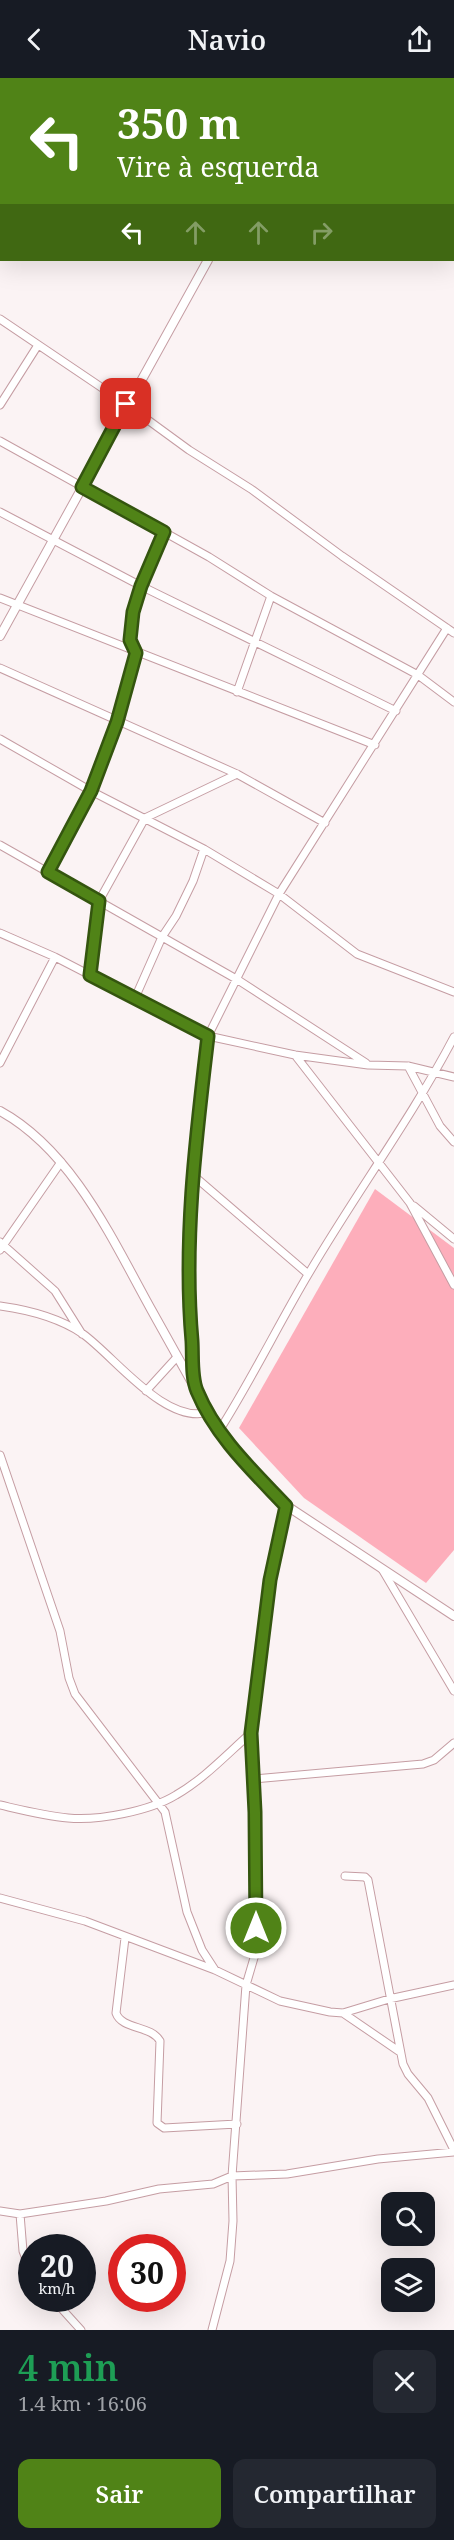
<!DOCTYPE html>
<html lang="pt">
<head>
<meta charset="utf-8">
<style>
	body { margin:0; font-family:"Noto Serif",serif; background:#242831; color:#f1f3f6; height:100vh; display:flex; flex-direction:column; font-size:22px; white-space:nowrap }
	* { box-sizing:border-box; margin:0 }
	p { font-size:20px; color:#9ea1a6 }
	.icon { flex:none; width:33px; height:33px; fill:none; stroke:currentColor; stroke-width:2; stroke-linecap:round; stroke-linejoin:round }
	.map { position:relative; height:2252px; overflow:hidden }
	.sheet { display:flex; flex-direction:column; background:#171b24; flex:1 }
	.sheet>* { flex:none }
	.top-card { position:absolute; left:0px; top:0px; width:454px; height:183px; box-shadow:0 6px 24px #0002; background:#508317; color:#fff; overflow:hidden }
	.buttons { position:absolute; left:381px; top:2114px; display:grid; gap:12px }
	.buttons a { display:grid; place-items:center; width:54px; height:54px; border-radius:12px; background:#171b24; box-shadow:0 6px 24px #0002; font-size:30px }
	.speed { position:absolute; left:18px; top:2156px; display:flex; gap:12px; font-size:30px; font-weight:700; text-align:center }
	.speed>* { display:grid; place-content:center; width:78px; height:78px; border-radius:50%; background:#171b24; box-shadow:0 6px 24px #0002; line-height:1 }
	.speed small { font-size:15px; font-weight:400 }
	.speed .limit { border:9px solid #d22; background:#fff; color:#111 }
	.pin { position:absolute; display:grid; place-items:center; width:51px; height:51px; color:#fff; margin:-26px; border-radius:12px; box-shadow:0 3px 9px #0006 }
	.me { position:absolute; width:66px; margin:-33px; rotate:0deg; stroke-linejoin:round; filter:drop-shadow(0 0 4px #0008) }
	.turn { display:flex; align-items:center; gap:21px; height:126px; padding:0 18px; font-size:27px }
	.turn .icon { width:78px; height:78px; stroke-width:2.5 }
	.turn b { display:block; font-size:42px; line-height:51px }
	.lanes { display:flex; align-items:center; height:57px; padding:0 18px; background:#0003; justify-content:center; gap:30px; direction:ltr }
	.lanes .off { opacity:.35 }
	.round { display:grid; place-items:center; flex:none; width:63px; height:63px; border-radius:12px; background:#242831 }
	.overview { display:flex; align-items:center; justify-content:space-between; height:102px; padding:0 18px }
	h1 { font-size:36px; font-weight:600; line-height:45px; color:#1e9e55 }
	.primary-button { display:flex; gap:12px; margin-top:auto; padding:12px 18px }
	.primary-button a { flex:1; height:69px; border-radius:12px; background:#508317; color:#fff; font-size:24px; font-weight:600; line-height:69px; text-align:center }
	.primary-button a+a { background:#242831; color:#f1f3f6 }
	header { display:flex; justify-content:space-between; align-items:center; height:78px; padding:0 18px; background:#171b24; font-size:27px; font-weight:600 }
	.map>svg:first-child { display:block }
</style>
</head>
<body>
<header><svg class="icon" aria-label="back" viewBox="0 0 24 24"><path d="M15 5l-7 7 7 7"/></svg>Navio<svg class="icon" aria-label="share" viewBox="0 0 24 24"><path d="M12 15V3M7 8l5-5 5 5M5 13v7h14v-7"/></svg></header>
<div class="map">
<svg width="454" height="2252" viewBox="0 0 454 2252">
	<rect width="100%" height="100%" fill="#fbf3f4"/>
	<!-- green -->
	<path fill="#fdaebb" d="M375,1111L454,1170V1472L426,1505L304,1420L239,1350Z"/>
	<g fill="none" stroke-linecap="round" stroke-linejoin="round">
		<defs>
			<path id="minor" d="M403,0L406,2
				M453,27H454
				M0,115H2
				M0,241L126,326L189,372L251,411L342,478L454,555
				M0,327L38,267
				M0,363L209,479L271,518L418,597L454,624
				M0,434L141,508L396,633
				M0,520L375,667
				M0,590L237,696L325,745
				M237,614L271,518
				M0,661L91,713L204,771L279,816L357,876L454,914
				M0,767L238,902L366,985
				M48,794C74,745 104,695 118,641C122,629 136,583 135,574C134,565 128,559 130,548C136,515 151,485 164,454
				M0,855L55,879L208,958L295,977L368,987L408,988L454,999
				M90,897L99,823L145,740L237,696
				M135,920L162,859L176,838L193,803L204,771
				M295,977L410,1125L454,1207
				M0,985L55,879
				M408,988L440,1048L454,1064
				M194,1098L308,1196
				M414,1128L454,1161
				M0,1164L55,1213L82,1256
				M0,1172L61,1084
				M0,1228C29,1232 58,1239 83,1256C115,1279 166,1348 209,1334
				M196,1309L189,1236V1194L196,1055L208,958L279,816L447,550
				M146,1313L177,1279
				M219,1353C252,1301 278,1247 309,1195C356,1115 411,1041 454,959
				M0,1377L60,1553L69,1600L75,1616L165,1734L187,1834L202,1872L215,1892
				M382,1491L454,1613
				M253,1701L423,1686L434,1682L454,1665
				M0,1727C22,1732 46,1738 68,1740C98,1743 150,1733 176,1717C204,1701 227,1676 251,1655
				M345,1798L365,1799L368,1802L403,1986L408,1996L428,2020L454,2072
				M0,1820L85,1843L215,1892L280,1923L330,1934L343,1935L389,1921L454,1907
				M125,1860L116,1935C122,1952 151,1947 160,1963L157,2045L164,2050L237,2046
				M343,1935L400,1974
				M0,2133L20,2136L106,2123L159,2111L213,2106L232,2098L287,2096L378,2081L454,2074
				M20,2136L23,2173L32,2196
				M52,2220L81,2252
				M212,2252L230,2183L233,2143L232,2098L246,1907L256,1873L255,1734L251,1655L270,1502L287,1428"/>
			<path id="tertiary" d="M313,2L314,0
				M0,558L208,182
				M0,1033C73,1073 113,1163 152,1233C174,1273 197,1313 219,1353L237,1376L287,1428L454,1538"/>
		</defs>
		<!-- minor casing -->
		<use href="#minor" stroke="#c59da3" stroke-width="9"/>
		<!-- tertiary casing -->
		<use href="#tertiary" stroke="#c59da3" stroke-width="10"/>
		<!-- minor -->
		<use href="#minor" stroke="#fff" stroke-width="7"/>
		<!-- tertiary -->
		<use href="#tertiary" stroke="#fff" stroke-width="8"/>
	</g>
	<g fill="none" stroke-linecap="round" stroke-linejoin="round">
		<defs>
			<path id="route" d="M126,326L82,409L164,454L141,508L133,534L130,562L136,575L117,644L91,713L48,794L99,823L90,897L208,958C196,1059 183,1162 192,1263C193,1279 191,1299 197,1313C216,1359 253,1393 286,1428L270,1502L251,1655L255,1734L256,1850"/>
		</defs>
		<!-- route casing -->
		<use href="#route" stroke="#34550f" stroke-width="15"/>
		<!-- route -->
		<use href="#route" stroke="#508317" stroke-width="10"/>
	</g>
</svg>
<div class="buttons">
<a><svg class="icon" aria-label="search" viewBox="0 0 24 24"><circle cx="10" cy="10" r="6"/><path d="M15 15l6 6"/></svg></a>
<a><svg class="icon" aria-label="layers" viewBox="0 0 24 24"><path d="M12 4l9 5-9 5-9-5zM3 14l9 5 9-5"/></svg></a>
</div>
<div class="speed"><div>20<small>km/h</small></div><div class="limit">30</div></div>
<div class="pin" style="left:126px;top:326px;background:#d93025"><svg class="icon" aria-label="arrive" viewBox="0 0 24 24"><path d="M6 21V4h12l-3 4 3 4H6"/></svg></div>
<svg class="me" style="left:256px;top:1850px" viewBox="-20 -20 40 40"><circle r="17" fill="#508317" stroke="#fff" stroke-width="3"/><path d="M0-11L8 9 0 5-8 9z" fill="#fff"/></svg>
<div class="top-card">
<div class="turn"><svg class="icon" aria-label="left" viewBox="0 0 24 24"><path d="M17 20v-9H6M10 6l-5 5 5 5"/></svg><div><b>350 m</b>Vire à esquerda</div></div>
<div class="lanes"><svg class="icon" aria-label="left" viewBox="0 0 24 24"><path d="M17 20v-9H6M10 6l-5 5 5 5"/></svg><svg class="icon off" aria-label="ahead" viewBox="0 0 24 24"><path d="M12 20V5M6 11l6-6 6 6"/></svg><svg class="icon off" aria-label="ahead" viewBox="0 0 24 24"><path d="M12 20V5M6 11l6-6 6 6"/></svg><svg class="icon off" aria-label="right" viewBox="0 0 24 24"><path d="M7 20v-9h11M14 6l5 5-5 5"/></svg></div>
</div>
</div>
<section class="sheet">
<div class="overview"><div><h1>4 min</h1><p>1.4 km · 16:06</p></div><a class="round"><svg class="icon" aria-label="close" viewBox="0 0 24 24"><path d="M6 6l12 12M18 6L6 18"/></svg></a></div>
<div class="primary-button"><a>Sair</a><a>Compartilhar</a></div>
</section>
</body>
</html>
